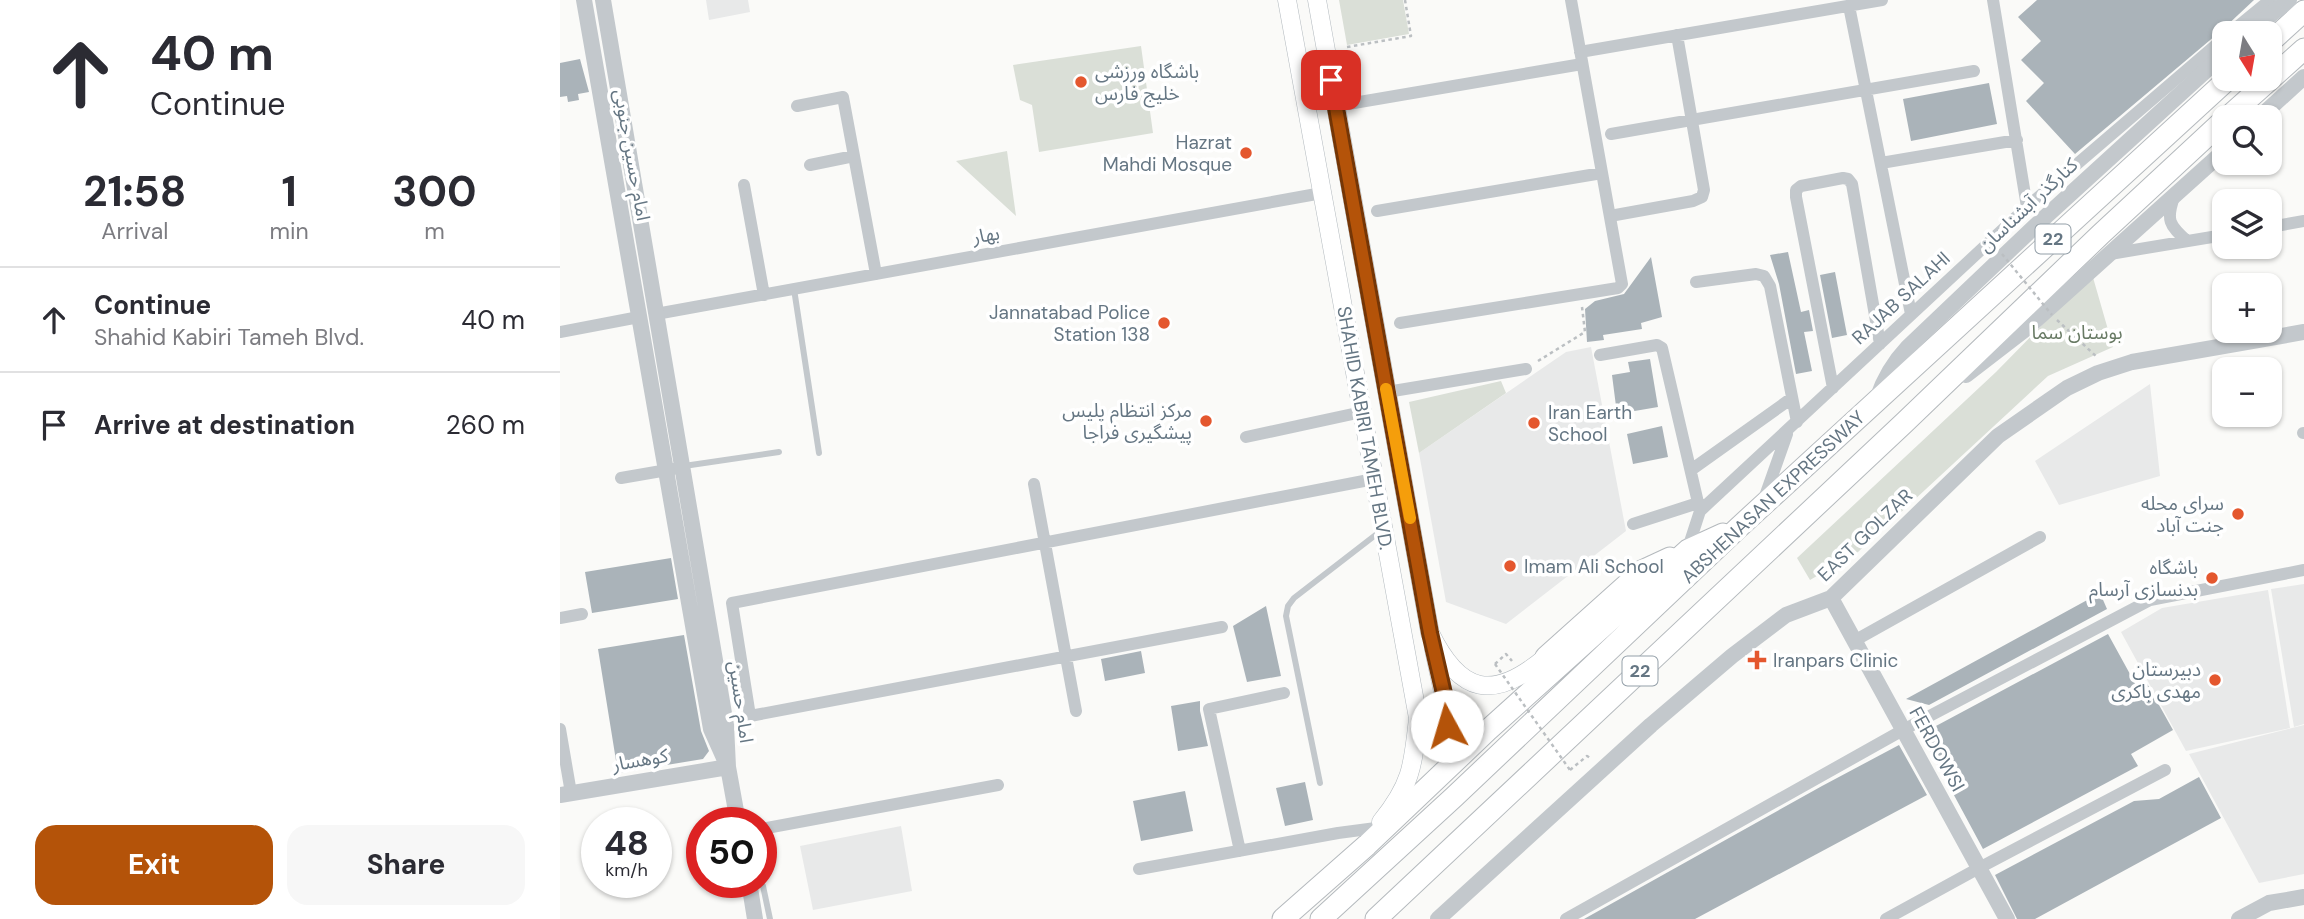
<!DOCTYPE html>
<html lang="en">
<head>
<meta charset="utf-8">
<style>
	body { margin:0; font-family:"DM Sans","Noto Sans Arabic",sans-serif; background:#f7f7f7; color:#2b2b33; height:100vh; display:flex; flex-direction:column; font-size:26px; white-space:nowrap }
	* { box-sizing:border-box; margin:0 }
	p { font-size:23px; color:#7c7c81 }
	.icon { flex:none; width:38px; height:38px; fill:none; stroke:currentColor; stroke-width:2; stroke-linecap:round; stroke-linejoin:round }
	.map { position:relative; flex:1; overflow:hidden }
	.panel { display:flex; flex-direction:column; background:#fff; width:560px }
	.panel>* { flex:none }
	.banner { background:#fff; color:#2b2b33; overflow:hidden }
	.needle { width:46px; rotate:169deg }
	.tools { position:absolute; left:1652px; top:21px; display:grid; gap:14px }
	.tools a { display:grid; place-items:center; width:70px; height:70px; border-radius:14px; background:#fff; box-shadow:0 2px 5px #0004; font-size:35px }
	.speed { position:absolute; left:21px; top:807px; display:flex; gap:14px; font-size:35px; font-weight:700; text-align:center }
	.speed>* { display:grid; place-content:center; width:91px; height:91px; border-radius:50%; background:#fff; box-shadow:0 2px 5px #0004; line-height:1 }
	.speed small { font-size:18px; font-weight:400 }
	.speed .limit { border:10px solid #d22; background:#fff; color:#111 }
	.pin { position:absolute; display:grid; place-items:center; width:60px; height:60px; color:#fff; margin:-30px; border-radius:14px; box-shadow:0 4px 10px #0006 }
	.me { position:absolute; width:77px; margin:-38px; rotate:354deg; stroke-linejoin:round; filter:drop-shadow(0 0 5px #0008) }
	.turn { display:flex; align-items:center; gap:24px; height:147px; padding:0 35px; font-size:32px }
	.turn .icon { width:91px; height:91px; stroke-width:2.5 }
	.turn b { display:block; font-size:49px; line-height:60px }
	.eta { display:flex; justify-content:space-evenly; align-items:center; height:119px; text-align:center }
	.eta b { font-size:42px; font-weight:700; line-height:49px }
	.cta { display:flex; gap:14px; margin-top:auto; padding:14px 35px }
	.cta a { flex:1; height:80px; border-radius:21px; background:#b45309; color:#fff; font-size:28px; font-weight:700; line-height:80px; text-align:center }
	.cta a+a { background:#f7f7f7; color:#2b2b33 }
	ul { padding:0; list-style:none }
	li { display:flex; align-items:center; gap:21px; height:105px; padding:0 35px; border-top:2px solid #e1e1e2 }
	li div { flex:1 }
	li b { display:block; font-size:26px }
	li em { font-style:normal }
	main { display:flex; flex:1; min-height:0 }
	.map>svg:first-child { display:block }
</style>
</head>
<body>
<main>
<section class="panel">
<div class="banner">
<div class="turn"><svg class="icon" aria-label="ahead" viewBox="0 0 24 24"><path d="M12 20V5M6 11l6-6 6 6"/></svg><div><b>40 m</b>Continue</div></div>
</div>
<div class="eta">
<div><b>21:58</b><p>Arrival</p></div>
<div><b>1</b><p>min</p></div>
<div><b>300</b><p>m</p></div>
</div>
<ul>
<li><svg class="icon" aria-label="ahead" viewBox="0 0 24 24"><path d="M12 20V5M6 11l6-6 6 6"/></svg><div><b>Continue</b><p>Shahid Kabiri Tameh Blvd.</p></div><em>40 m</em></li>
<li><svg class="icon" aria-label="arrive" viewBox="0 0 24 24"><path d="M6 21V4h12l-3 4 3 4H6"/></svg><div><b>Arrive at destination</b></div><em>260 m</em></li>
</ul>
<div class="cta"><a>Exit</a><a>Share</a></div>
</section>
<div class="map">
<svg width="1744" height="919" viewBox="0 0 1744 919">
	<rect width="100%" height="100%" fill="#fafaf8"/>
	<!-- built -->
	<path fill="#e8e9e9" d="M146,0H188L190,12L149,20Z
		M1031,347L1066,531L946,624L886,602L859,453L1006,352Z
		M1590,384L1600,476L1499,505L1475,461Z
		M1744,584V724L1734,727L1711,589Z
		M1708,590L1730,728L1626,751L1561,632L1602,608Z
		M1744,725V874L1699,883L1629,754Z
		M341,826L352,891L253,910L240,846Z"/>
	<!-- green -->
	<path fill="#dadfd7" d="M779,0H843L849,34L787,45Z
		M581,46L593,133L479,152L472,105L460,100L453,65Z
		M447,151L456,216L396,161Z
		M1532,274L1553,347L1488,376L1298,552L1250,580L1237,558L1436,372Z
		M941,381L946,393L859,453L849,402Z"/>
	<!-- building -->
	<path fill="#aab3b9" d="M1477,0H1694L1662,30L1515,154L1466,101L1484,83L1461,60L1481,41L1458,17Z
		M20,59L29,92L18,94L19,100L8,102L7,96L0,97V63Z
		M1429,83L1437,124L1351,141L1343,99Z
		M1228,252L1241,312L1249,310L1253,331L1244,332L1252,371L1236,374L1219,284L1210,255Z
		M1091,257L1102,317L1081,323L1082,329L1043,335L1044,340L1027,342L1025,309L1035,301L1064,294Z
		M1275,272L1287,335L1272,338L1260,275Z
		M1090,359L1098,407L1057,414L1052,375L1070,372L1068,362Z
		M1102,426L1108,457L1073,464L1067,434Z
		M111,558L118,599L32,613L25,572Z
		M1540,593L1547,609L1369,705L1346,699Z
		M706,606L721,676L687,682L673,626Z
		M1548,634L1576,685L1585,680L1613,730L1571,754L1578,766L1423,849L1361,734Z
		M124,635L141,731L149,751L143,759L58,773L38,649Z
		M581,651L585,673L545,681L541,659Z
		M640,701V711L648,746L618,751L611,706Z
		M1339,745L1367,795L1135,919H1024L1262,786Z
		M1639,777L1661,818L1475,919H1457L1435,875L1574,801L1599,799Z
		M745,782L753,820L725,826L716,788Z
		M625,791L633,831L581,841L573,801Z"/>
	<g fill="none" stroke-linecap="round" stroke-linejoin="round">
		<defs>
			<path id="secondary" d="M727,0L858,718C853,765 852,784 821,822
				M757,0L870,633C900,694 933,702 986,657
				M858,718L874,732L883,730L889,720L874,650"/>
			<path id="trunk" d="M1710,42L1744,11
				M1668,117L1744,49
				M986,657L1082,571L1110,558
				M723,919L807,845L928,730L1128,550L1163,534
				M761,919L894,797L1178,528L1668,79
				M816,919L1344,423L1541,234L1664,120"/>
		</defs>
		<!-- secondary casing -->
		<use href="#secondary" stroke="#b3babf" stroke-width="19"/>
		<!-- trunk casing -->
		<use href="#trunk" stroke="#b4b9bd" stroke-width="23"/>
		<!-- path -->
		<path stroke="#bbbfc2" stroke-width="2.5" stroke-dasharray="3.5 3.5" stroke-linecap="butt" d="M787,47L851,36L845,0
			M1497,320L1538,358
			M978,361L1025,332L1022,307
			M935,664L946,654L952,661
			M1010,770L1027,756L1032,759"/>
		<!-- service -->
		<path stroke="#c3c8cc" stroke-width="6" d="M234,289L259,453
			M124,466L219,452
			M760,783L726,616L728,606L734,598L822,530
			M192,885L197,883L203,886L210,919"/>
		<!-- minor -->
		<path stroke="#c3c8cc" stroke-width="12" d="M1433,0L1467,207
			M1289,6L1351,314
			M1670,33L1710,0
			M1020,52L1322,0
			M788,104L1022,64
			M237,106L283,97L316,274
			M1051,134L1414,71
			M1321,163L1457,140
			M250,165L294,156
			M184,185L204,295
			M1614,197C1606,220 1609,225 1627,241
			M817,211L1042,173
			M1050,216L1133,201L1142,197L1144,190L1117,35
			M1710,227L1744,221
			M1550,254L1664,235
			M1136,282L1196,274L1204,276L1210,286L1237,422
			M96,314L762,193
			M840,323L1058,288L1062,284L1011,0
			M0,332L79,317
			M1040,355L1097,345L1102,348L1140,511
			M1273,388L1236,197V190L1241,186L1283,178L1288,179L1292,184L1320,344
			M827,392L966,369
			M1743,433H1744
			M686,437L802,412
			M1131,470L1232,398
			M61,478L113,469
			M474,484L516,711
			M1204,499L1227,434
			M1073,524L1138,503
			M1127,551L1140,511L1467,207L1664,38
			M0,618L22,614
			M662,627L190,716L172,603L814,479
			M1294,641L1480,537
			M0,729L11,793
			M201,829L438,785
			M680,851L649,709L724,693
			M579,869L778,833L816,828
			M1006,919L1343,730L1590,600L1744,570
			M1326,919L1419,868L1605,770"/>
		<!-- tertiary -->
		<path stroke="#c3c8cc" stroke-width="16" d="M24,0L151,729L164,758
			M43,0L166,725L168,767L178,822
			M1688,33L1729,0
			M1700,117L1744,77
			M1406,375L1467,328L1664,151
			M1317,399C1324,378 1333,363 1348,347L1472,229L1664,54
			M1271,598L1447,919
			M0,795L168,767
			M189,882L195,919
			M878,919L1091,725L1172,656L1226,615L1271,598L1438,436L1507,388L1538,373L1572,362L1744,332
			M1679,919L1709,903L1744,897"/>
		<!-- secondary -->
		<use href="#secondary" stroke="#fff" stroke-width="18"/>
		<!-- trunk -->
		<use href="#trunk" stroke="#fff" stroke-width="21"/>
		<!-- path-bridge -->
		<path stroke="#bbbfc2" stroke-width="2.5" stroke-dasharray="3.5 3.5" stroke-linecap="butt" d="M1442,254L1492,315
			M935,664L1010,770"/>
	</g>
	<g fill="none" stroke-linecap="round" stroke-linejoin="round">
		<defs>
			<path id="route" d="M771,80L870,633L888,711L887,726"/>
		</defs>
		<!-- route casing -->
		<use href="#route" stroke="#753606" stroke-width="18"/>
		<!-- route -->
		<use href="#route" stroke="#b45309" stroke-width="12"/>
		<!-- slow -->
		<path stroke="#f59e0b" stroke-width="12" d="M826,389L850,518"/>
	</g>
	<!-- markers -->
	<g fill="#e4572e" stroke="#fff" stroke-width="2.5">
		<circle cx="521" cy="82" r="7"/>
		<circle cx="686" cy="153" r="7"/>
		<circle cx="604" cy="323" r="7"/>
		<circle cx="646" cy="421" r="7"/>
		<circle cx="974" cy="423" r="7"/>
		<circle cx="1678" cy="514" r="7"/>
		<circle cx="950" cy="566" r="7"/>
		<circle cx="1652" cy="578" r="7"/>
		<path d="M1193.5 649.5h7v7h7v7h-7v7h-7v-7h-7v-7h7z"/>
		<circle cx="1655" cy="680" r="7"/>
	</g>
	<g text-anchor="middle" dominant-baseline="central" stroke-width="7" stroke-linejoin="round" paint-order="stroke">
		<!-- shield labels -->
		<g fill="#fff" stroke="#939fa8" stroke-width="2">
			<rect x="1475.5" y="224.5" width="35" height="29" rx="5"/>
			<rect x="1062.5" y="656.5" width="35" height="29" rx="5"/>
		</g>
		<g font-size="18" font-weight="bold" fill="#657683">
			<text x="1493" y="239">22</text>
			<text x="1080" y="671">22</text>
		</g>
		<!-- poi labels -->
		<g font-size="19" fill="#657683" stroke="#fff" text-anchor="end">
			<text x="535" y="71" text-anchor="start">باشگاه ورزشی<tspan x="535" dy="22">خلیج فارس</tspan></text>
			<text x="672" y="142">Hazrat<tspan x="672" dy="22">Mahdi Mosque</tspan></text>
			<text x="590" y="312">Jannatabad Police<tspan x="590" dy="22">Station 138</tspan></text>
			<text x="632" y="410">مرکز انتظام پلیس<tspan x="632" dy="22">پیشگیری فراجا</tspan></text>
			<text x="988" y="412" text-anchor="start">Iran Earth<tspan x="988" dy="22">School</tspan></text>
			<text x="1664" y="503">سرای محله<tspan x="1664" dy="22">جنت آباد</tspan></text>
			<text x="964" y="566" text-anchor="start">Imam Ali School</text>
			<text x="1638" y="567">باشگاه<tspan x="1638" dy="22">بدنسازی آرسام</tspan></text>
			<text x="1213" y="660" text-anchor="start">Iranpars Clinic</text>
			<text x="1641" y="669">دبیرستان<tspan x="1641" dy="22">مهدی باکری</tspan></text>
		</g>
		<!-- street labels -->
		<g font-size="19" fill="#657683" stroke="#fff">
			<text transform="translate(72 155) rotate(80)">امام حسین جنوبی</text>
			<text transform="translate(1468 205) rotate(-43)">کنارگذر آبشناسان</text>
			<text transform="translate(426 235) rotate(-10)">بهار</text>
			<text transform="translate(1341 298) rotate(-43)">RAJAB SALAHI</text>
			<text transform="translate(805 428) rotate(80)">SHAHID KABIRI TAMEH BLVD.</text>
			<text transform="translate(1213 497) rotate(-43)">ABSHENASAN EXPRESSWAY</text>
			<text transform="translate(1305 535) rotate(-44)">EAST GOLZAR</text>
			<text transform="translate(181 702) rotate(82)">امام حسین</text>
			<text transform="translate(1377 749) rotate(61)">FERDOWSI</text>
			<text transform="translate(80 760) rotate(-10)">کوهسار</text>
		</g>
		<!-- park labels -->
		<g font-size="19" fill="#687a64" stroke="#fff">
			<text x="1517" y="332">بوستان سما</text>
		</g>
	</g>
</svg>
<div class="tools">
<a><svg class="needle" viewBox="-14 -14 28 28"><path d="M0-13l5 13h-10z" fill="#e53935"/><path d="M0 13l5-13h-10z" fill="#7c7c81"/></svg></a>
<a><svg class="icon" aria-label="search" viewBox="0 0 24 24"><circle cx="10" cy="10" r="6"/><path d="M15 15l6 6"/></svg></a>
<a><svg class="icon" aria-label="layers" viewBox="0 0 24 24"><path d="M12 4l9 5-9 5-9-5zM3 14l9 5 9-5"/></svg></a>
<a>+</a>
<a>−</a>
</div>
<div class="speed"><div>48<small>km/h</small></div><div class="limit">50</div></div>
<div class="pin" style="left:771px;top:80px;background:#d93025"><svg class="icon" aria-label="arrive" viewBox="0 0 24 24"><path d="M6 21V4h12l-3 4 3 4H6"/></svg></div>
<svg class="me" style="left:887px;top:726px" viewBox="-20 -20 40 40"><circle r="19" fill="#fff"/><path d="M0-13L10 11 0 6-10 11z" fill="#b45309"/></svg>
</div>
</main>
</body>
</html>
